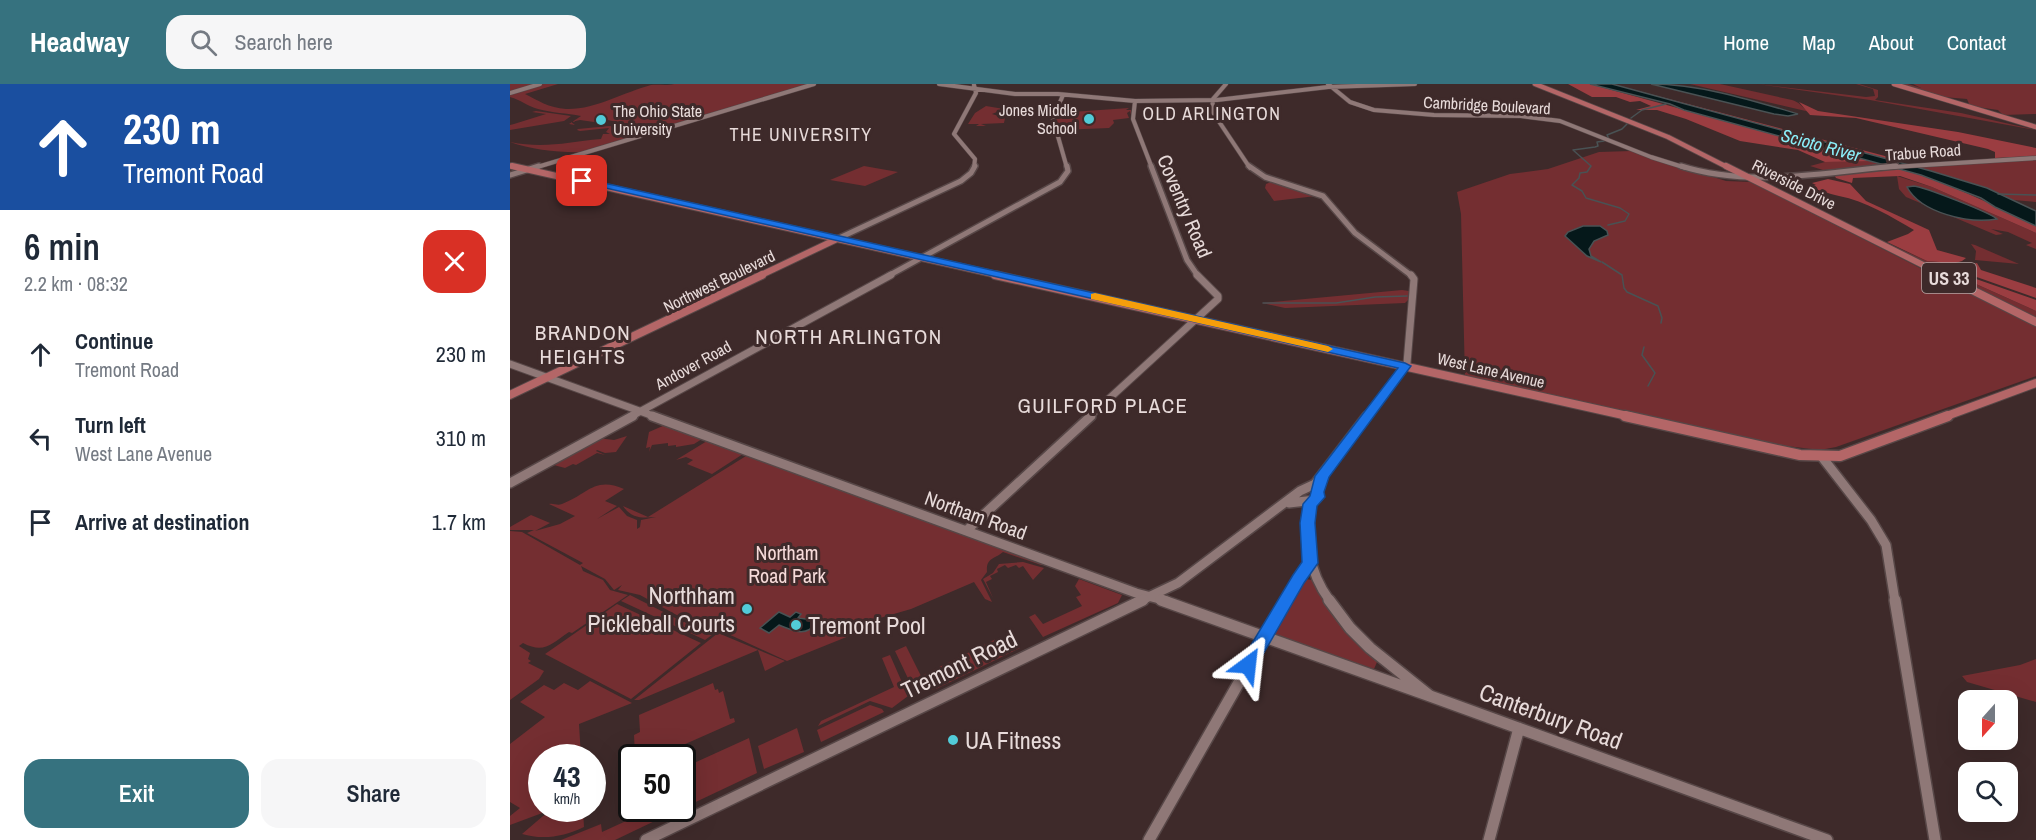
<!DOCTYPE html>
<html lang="en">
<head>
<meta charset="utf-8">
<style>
	body { margin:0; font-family:"Archivo Narrow",sans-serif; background:#f6f6f7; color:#1f2937; height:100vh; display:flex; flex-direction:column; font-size:22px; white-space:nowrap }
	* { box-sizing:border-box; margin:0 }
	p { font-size:20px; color:#747a83 }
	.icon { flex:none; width:33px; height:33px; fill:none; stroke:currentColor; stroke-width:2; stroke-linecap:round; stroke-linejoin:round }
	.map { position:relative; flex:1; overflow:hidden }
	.panel { display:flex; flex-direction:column; background:#fff; width:510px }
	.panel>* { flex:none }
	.hud { background:#1a4fa0; color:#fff; overflow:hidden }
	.needle { width:39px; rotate:201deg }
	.buttons { position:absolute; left:1448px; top:606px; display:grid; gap:12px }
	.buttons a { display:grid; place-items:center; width:60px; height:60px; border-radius:12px; background:#fff; box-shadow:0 6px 24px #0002; font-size:30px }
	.speed { position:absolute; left:18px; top:660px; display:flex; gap:12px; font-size:30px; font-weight:700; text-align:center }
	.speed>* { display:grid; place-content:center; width:78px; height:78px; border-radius:50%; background:#fff; box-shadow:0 6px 24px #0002; line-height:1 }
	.speed small { font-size:15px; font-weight:400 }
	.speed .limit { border:3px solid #111; border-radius:9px; background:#fff; color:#111 }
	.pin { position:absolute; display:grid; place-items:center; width:51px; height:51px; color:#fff; margin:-26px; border-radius:12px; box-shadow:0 3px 9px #0006 }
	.me { position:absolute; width:66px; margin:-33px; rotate:30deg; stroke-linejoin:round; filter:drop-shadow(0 0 4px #0008) }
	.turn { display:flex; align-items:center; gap:21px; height:126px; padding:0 24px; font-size:27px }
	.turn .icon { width:78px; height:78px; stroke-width:2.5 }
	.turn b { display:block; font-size:42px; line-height:51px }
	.round { display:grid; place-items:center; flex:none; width:63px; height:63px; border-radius:18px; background:#f6f6f7 }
	.summary { display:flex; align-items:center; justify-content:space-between; height:102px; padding:0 24px }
	h1 { font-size:36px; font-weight:600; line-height:45px }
	.action { display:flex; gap:12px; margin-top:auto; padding:12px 24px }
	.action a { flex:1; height:69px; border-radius:18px; background:#36727f; color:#fff; font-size:24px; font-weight:600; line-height:69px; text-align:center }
	.action a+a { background:#f6f6f7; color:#1f2937 }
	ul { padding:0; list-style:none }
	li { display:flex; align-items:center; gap:18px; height:84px; padding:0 24px }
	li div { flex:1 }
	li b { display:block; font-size:22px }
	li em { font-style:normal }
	header { display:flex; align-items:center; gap:36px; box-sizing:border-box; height:84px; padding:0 30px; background:#36727f; color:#fff }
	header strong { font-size:28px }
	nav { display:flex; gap:33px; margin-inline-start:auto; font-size:21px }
	.search { width:420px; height:54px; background:#f6f6f7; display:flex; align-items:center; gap:15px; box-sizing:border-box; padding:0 21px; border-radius:18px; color:#747a83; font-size:22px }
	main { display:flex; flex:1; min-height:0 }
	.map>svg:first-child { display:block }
</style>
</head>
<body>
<header>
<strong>Headway</strong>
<div class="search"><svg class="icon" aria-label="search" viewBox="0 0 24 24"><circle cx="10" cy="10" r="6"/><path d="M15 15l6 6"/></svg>Search here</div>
<nav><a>Home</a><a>Map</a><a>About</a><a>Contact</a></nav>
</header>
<main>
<section class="panel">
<div class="hud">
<div class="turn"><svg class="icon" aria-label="ahead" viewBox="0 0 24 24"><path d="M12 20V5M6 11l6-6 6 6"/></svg><div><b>230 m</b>Tremont Road</div></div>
</div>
<div class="summary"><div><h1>6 min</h1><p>2.2 km · 08:32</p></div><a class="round" style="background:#d93025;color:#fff"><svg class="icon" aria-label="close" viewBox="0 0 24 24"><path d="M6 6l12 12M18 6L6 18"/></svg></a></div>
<ul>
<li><svg class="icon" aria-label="ahead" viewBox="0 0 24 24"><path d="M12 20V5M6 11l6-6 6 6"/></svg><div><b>Continue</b><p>Tremont Road</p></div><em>230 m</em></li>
<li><svg class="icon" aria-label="left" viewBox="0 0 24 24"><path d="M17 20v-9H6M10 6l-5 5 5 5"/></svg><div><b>Turn left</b><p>West Lane Avenue</p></div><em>310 m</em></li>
<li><svg class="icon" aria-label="arrive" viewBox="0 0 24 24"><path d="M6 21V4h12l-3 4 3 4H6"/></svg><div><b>Arrive at destination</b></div><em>1.7 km</em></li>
</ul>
<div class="action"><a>Exit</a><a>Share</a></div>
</section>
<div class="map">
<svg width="1526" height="756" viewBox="0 0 1526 756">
	<rect width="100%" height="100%" fill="#3e2a2a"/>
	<!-- green -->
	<path fill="#742e31" d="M0,0H48L15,10C27,16 39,24 56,25C85,26 114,8 141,1C149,0 156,2 164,0H300L75,68C51,69 22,66 0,58C35,65 57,58 91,55L93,50H100L96,48L99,44L70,47L67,46L68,45L99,42L144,46L93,35L87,36L98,40L70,36L61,38L65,41L59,40L71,32C57,29 42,29 28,25C17,22 11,16 0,13Z
		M1180,0H1210L1282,16C1290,18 1292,24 1300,28Z
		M1247,0L1356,13L1365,12L1363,5L1346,0H1349L1368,6V13L1365,16L1451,29L1526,46L1360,16Z
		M1387,0H1398L1411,4L1403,0H1526V30L1493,31L1488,26L1460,22L1457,15L1433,13Z
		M476,22L494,25L482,30L495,34L494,39L471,40L476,42H466L469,40H458L465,29Z
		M619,24L616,26H621V31L620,27L617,29L619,34L603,36L604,39L599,44L550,46L546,35L547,29Z
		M26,27L61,32L54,37L0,46V41L4,40L36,30L22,28Z
		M1121,67L1216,97L1241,98L1526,243V292L1326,363L1310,366L1268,361L955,294L951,130L947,108L1000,90L1038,85L1089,68Z
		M1359,76L1378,81L1313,86L1300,82L1315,78Z
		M1526,76V118L1503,116L1477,104L1408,83Z
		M354,82L388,88L355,102L320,96Z
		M1387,92L1422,103L1526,149V165L1516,161L1522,159L1498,148L1481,145L1493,150L1486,151L1396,113L1389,105Z
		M763,97L806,112L764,117L755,104L756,100Z
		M1366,154L1417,177L1429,178L1449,189L1448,192L1526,227V234Z
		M1461,160L1465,161L1509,180L1465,176L1466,167Z
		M892,206L899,207L898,216L895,219L775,224L752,219Z
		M155,341L192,355L184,360L166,363V361L158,362V359L142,361L139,368L140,363L136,364L139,348Z
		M117,352L106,368L95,369L87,366L86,367L95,371L87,369L66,381L63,380L55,384L40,380L88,354L104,356Z
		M197,357L233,370L202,390L177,380L183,376L176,373L166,376Z
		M236,372L536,481H531L493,468C483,476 476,474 477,488L471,496L482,518L475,515L464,498L401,525L363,536L339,552L277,577L190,537L174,535L130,511L108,506L112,501L104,506L95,495L71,482L73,487L93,496L100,506L118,511L62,549L59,548C41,560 34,570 13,559L9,562L20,569L18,575L21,577L18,579L34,587L29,595L0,616V447L12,448L70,481L73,479L17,449L24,446H0V443L21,431L40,439L25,447L50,440L65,432L39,420C44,419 47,422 52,420C77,411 84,392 114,405L95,417L107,422L87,435L109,423L117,432L127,436V445L130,443L131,436L146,433C132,434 122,435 113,422L138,433Z
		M513,478L534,484L523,496L513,482L509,484L506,481L498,484L495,481L487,485L488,488L480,492L482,495L476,498L483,514L473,495L483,489L489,480Z
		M569,495L612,511L608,519L533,553L519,533L525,530L533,540L572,522L566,513L571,511L565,502Z
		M794,495L803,496L865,574L867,578L864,585L762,550Z
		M120,511L173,538L187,539L206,548L195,556L111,517Z
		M107,520L191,559L121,615L35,570Z
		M208,549L275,577L255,587L248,566L129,616H124Z
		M501,550L510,564L426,605L404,607L385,567L396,562L411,592L486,555L488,557Z
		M380,571L398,612L382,624L360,617L308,642L311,637L384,603L372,574Z
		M1526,575V618L1457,598L1452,592L1510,581Z
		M80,597L122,619L69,640L71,673L32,674V724L43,725L0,741V732L10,724L0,718V660L35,633L10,618L34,601L44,606L54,599L68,606Z
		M203,599L205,606L208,605L209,609L213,607L220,635L224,634L225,638L146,673L122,674L121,684L118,686L115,663L121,660L123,672L125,671L124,651L130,648L129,631Z
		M360,621L372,625L374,628L311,658L307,646Z
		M287,644L294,668L254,685L248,662Z
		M239,654L247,689L173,724V684Z
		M48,725H73L74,743C54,753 32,756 12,750L33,732Z
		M131,725H150L151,734L105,756H51L91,740L92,748L116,737V731Z"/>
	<!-- forest -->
	<path fill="#9b3d41" d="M1058,0H1080L1361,77L1315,78L1288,66L1230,57L1176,35L1147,26H1126L1141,22L1130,17L1120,18L1106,13H1082Z
		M1102,0L1390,76L1385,77Z
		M1289,18L1308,27L1448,48L1526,64V73L1485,74V68L1478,65L1346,34L1300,31Z
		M1388,84C1437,98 1481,120 1526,142V149L1422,103L1390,92L1343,94L1342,99L1326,94L1323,89Z
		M1318,95L1340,100L1356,117L1419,146L1427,166L1456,174L1452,177L1436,182L1429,178L1417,177L1377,158L1398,150L1404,146C1382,133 1355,117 1329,112C1318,109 1309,107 1298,102L1306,101L1302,99Z
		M1467,179L1471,186L1526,204V214L1461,191L1447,184Z
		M1449,189L1526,216V227L1446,191Z"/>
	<!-- water -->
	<path fill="#05181a" stroke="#495254" stroke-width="1.5" d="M1080,0H1102L1421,87L1477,104L1526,127V142L1485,123L1471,114L1411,91L1174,26L1160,20Z
		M1141,0C1190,0 1241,16 1288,30L1278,32L1264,30Z
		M1404,102C1414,103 1481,129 1487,135C1459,140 1411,129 1397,103Z
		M1073,142H1090L1097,147L1098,151L1084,157L1079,165L1081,172L1091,178L1077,172L1055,152L1058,148Z
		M269,528L280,533L286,528L291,530L288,534L303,536L306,539C296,554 282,546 269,541L259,549L250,544Z"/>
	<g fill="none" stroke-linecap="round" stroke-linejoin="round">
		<!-- stream -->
		<path stroke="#495254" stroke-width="1.5" d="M1121,34L1132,26L1156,20
			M1099,55L1097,51L1112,45L1117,40
			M1094,57L1087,58L1088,62L1085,63L1063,66L1081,82L1077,88L1070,89L1069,94L1062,101L1072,107L1076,114L1110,124L1119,130L1115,137L1098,141
			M1488,110L1526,111
			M1092,178L1112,191L1114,204L1117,208L1148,222L1152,234L1151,239
			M753,219H826L865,213L897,212
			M1134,263L1132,271L1145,289L1138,302"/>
		<defs>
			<path id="secondary-far4" d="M429,0L505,10H548L625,17L707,16L818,3L905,0
				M716,0L703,15L702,27L740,84
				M818,0L840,18L864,26L924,31L1011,32L1050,37L1141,73L1176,84
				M0,9L30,0
				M553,11L543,35L557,84
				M625,17L623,35L642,84
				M24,84L304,0
				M464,84L465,75L444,50L466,9L464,1
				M1368,84L1526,74"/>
			<path id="secondary-far3" d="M641,82L677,176L688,192
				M739,82L755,93L813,112L845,149L902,192
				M1171,82C1240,104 1316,88 1386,82
				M0,91L29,82
				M327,155L451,97L461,89L465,82
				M378,192L550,98L558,87L557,82"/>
			<path id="secondary-far2" d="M0,280L146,333
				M120,333L381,191
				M579,333L708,215V212L687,191
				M856,333L897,279L904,195L901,191"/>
			<path id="secondary-far1" d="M142,332L626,509L657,517
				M1312,373L1361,436L1376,461L1385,517
				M0,399L123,332
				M802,417C795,454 797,486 820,517
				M779,419L805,416L808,413L807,408L811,396
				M456,447L581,332
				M630,517L668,499L790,407L805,400L857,332
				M775,517L800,479"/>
			<path id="secondary" d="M651,516L920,612
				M819,516L840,544L860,564L920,612L1317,756
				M1385,516L1425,756
				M136,756L633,516
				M639,756L776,516
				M979,756L1009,644"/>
			<path id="primary-far3" d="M1025,0L1158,53L1219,84
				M1384,0L1526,43
				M0,82L8,84"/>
			<path id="primary-far2" d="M2,82L492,192
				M1216,82L1435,192
				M249,192L327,155"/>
			<path id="primary-far1" d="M485,191L1122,333
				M1432,191L1526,238
				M0,311L252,191
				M1434,333L1526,299"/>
			<path id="primary" d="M1115,332L1290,371L1330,372L1438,332"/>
		</defs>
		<!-- secondary-far4 casing -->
		<use href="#secondary-far4" stroke="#574747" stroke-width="5"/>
		<!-- secondary-far3 casing -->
		<use href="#secondary-far3" stroke="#574747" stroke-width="8"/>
		<!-- secondary-far2 casing -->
		<use href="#secondary-far2" stroke="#574747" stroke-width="9"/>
		<!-- secondary-far1 casing -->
		<use href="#secondary-far1" stroke="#574747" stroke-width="12"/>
		<!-- secondary casing -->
		<use href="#secondary" stroke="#574747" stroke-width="14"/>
		<!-- primary-far3 casing -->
		<use href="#primary-far3" stroke="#574747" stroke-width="6"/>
		<!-- primary-far2 casing -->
		<use href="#primary-far2" stroke="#574747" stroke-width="8"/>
		<!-- primary-far1 casing -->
		<use href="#primary-far1" stroke="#574747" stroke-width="10"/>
		<!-- primary casing -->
		<use href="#primary" stroke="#574747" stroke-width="13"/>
		<!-- secondary-far4 -->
		<use href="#secondary-far4" stroke="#8f7877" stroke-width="4"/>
		<!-- secondary-far3 -->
		<use href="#secondary-far3" stroke="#8f7877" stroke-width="5"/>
		<!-- secondary-far2 -->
		<use href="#secondary-far2" stroke="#8f7877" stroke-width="7"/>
		<!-- secondary-far1 -->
		<use href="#secondary-far1" stroke="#8f7877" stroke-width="9"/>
		<!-- secondary -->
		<use href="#secondary" stroke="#8f7877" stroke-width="11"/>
		<!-- primary-far3 -->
		<use href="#primary-far3" stroke="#b46667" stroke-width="4.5"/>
		<!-- primary-far2 -->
		<use href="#primary-far2" stroke="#b46667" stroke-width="6"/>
		<!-- primary-far1 -->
		<use href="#primary-far1" stroke="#b46667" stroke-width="8"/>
		<!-- primary -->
		<use href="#primary" stroke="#b46667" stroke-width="10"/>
	</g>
	<!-- route -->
	<path fill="#1a73e8" stroke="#114b97" stroke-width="1.5" d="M72,94L895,279L901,282L819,393L814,408L815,413L807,422L805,439L808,479L794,499L744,586L738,588L732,586L729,581L783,491L792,478L790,439L793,420L800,412L805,392L888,284L69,98V95Z"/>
	<!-- slow -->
	<path fill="#f59e0b" d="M585,209L818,262L823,265L818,268L581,215V210Z"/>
	<!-- markers -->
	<g fill="#52cbd8" stroke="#3e2a2a" stroke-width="2">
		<circle cx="579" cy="35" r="6"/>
		<circle cx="91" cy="36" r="6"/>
		<circle cx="237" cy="525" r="6"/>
		<circle cx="286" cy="541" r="6"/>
		<circle cx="443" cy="656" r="6"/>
	</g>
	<g text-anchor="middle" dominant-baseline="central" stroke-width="6" stroke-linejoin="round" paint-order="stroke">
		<!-- far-street labels -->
		<g font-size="16" fill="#e8dbda" stroke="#3e2a2a">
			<text transform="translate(977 21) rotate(3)">Cambridge Boulevard</text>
			<text transform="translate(1413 68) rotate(-4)">Trabue Road</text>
			<text transform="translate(1284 100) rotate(27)">Riverside Drive</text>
			<text transform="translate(209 197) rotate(-26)">Northwest Boulevard</text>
			<text transform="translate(183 281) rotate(-29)">Andover Road</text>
			<text transform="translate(981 286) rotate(13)">West Lane Avenue</text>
		</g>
		<!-- far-poi labels -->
		<g font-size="16" fill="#e8dbda" stroke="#3e2a2a" text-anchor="end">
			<text x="567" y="26">Jones Middle<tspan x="567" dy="18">School</tspan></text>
			<text x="103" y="27" text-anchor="start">The Ohio State<tspan x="103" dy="18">University</tspan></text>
		</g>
		<!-- far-neighbourhood labels -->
		<g font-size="18" letter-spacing="1.5" fill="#e8dbda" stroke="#3e2a2a">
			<text x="702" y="29">OLD ARLINGTON</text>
			<text x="291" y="50">THE UNIVERSITY</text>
		</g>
		<!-- far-water labels -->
		<g font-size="18" font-style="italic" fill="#8beef8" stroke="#3e2a2a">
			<text transform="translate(1311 61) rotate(15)">Scioto River</text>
		</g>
		<!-- shield labels -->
		<rect fill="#3e2a2a" stroke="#b5a6a5" stroke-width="1.5" x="1412" y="179" width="54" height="30" rx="4.5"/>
		<g font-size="18" font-weight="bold" fill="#e8dbda">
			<text x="1439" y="194">US 33</text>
		</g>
		<!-- street labels -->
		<g font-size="20" fill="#e8dbda" stroke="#3e2a2a">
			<text transform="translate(675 122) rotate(67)">Coventry Road</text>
			<text transform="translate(466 431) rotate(20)">Northam Road</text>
		</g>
		<!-- park labels -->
		<g font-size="20" fill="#f6dad9" stroke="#3e2a2a">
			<text x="277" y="468">Northam<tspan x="277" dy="23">Road Park</tspan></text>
		</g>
		<!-- neighbourhood labels -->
		<g font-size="21" letter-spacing="1.5" fill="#e8dbda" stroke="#3e2a2a">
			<text x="73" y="248">BRANDON<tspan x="73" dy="24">HEIGHTS</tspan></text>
			<text x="339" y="252">NORTH ARLINGTON</text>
			<text x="593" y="321">GUILFORD PLACE</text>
		</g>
		<!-- near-poi labels -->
		<g font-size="24" fill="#e8dbda" stroke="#3e2a2a" text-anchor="start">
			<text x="225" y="511" text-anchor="end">Northham<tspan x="225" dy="28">Pickleball Courts</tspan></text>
			<text x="298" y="541">Tremont Pool</text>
			<text x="455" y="656">UA Fitness</text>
		</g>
		<!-- near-street labels -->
		<g font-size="24" fill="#e8dbda" stroke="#3e2a2a">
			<text transform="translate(449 580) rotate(-26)">Tremont Road</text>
			<text transform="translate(1041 632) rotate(20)">Canterbury Road</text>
		</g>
	</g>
</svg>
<div class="buttons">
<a><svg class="needle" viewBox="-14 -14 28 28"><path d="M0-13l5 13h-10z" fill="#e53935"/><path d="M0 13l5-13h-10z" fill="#747a83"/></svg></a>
<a><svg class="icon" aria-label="search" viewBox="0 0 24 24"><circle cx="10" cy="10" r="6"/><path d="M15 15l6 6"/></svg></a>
</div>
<div class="speed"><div>43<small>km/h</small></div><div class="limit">50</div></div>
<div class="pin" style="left:72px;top:97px;background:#d93025"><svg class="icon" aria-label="arrive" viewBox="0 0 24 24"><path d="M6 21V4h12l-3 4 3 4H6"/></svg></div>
<svg class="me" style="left:738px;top:581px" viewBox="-20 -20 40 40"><path d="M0-17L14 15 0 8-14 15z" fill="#1a73e8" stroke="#fff" stroke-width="4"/></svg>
</div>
</main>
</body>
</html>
